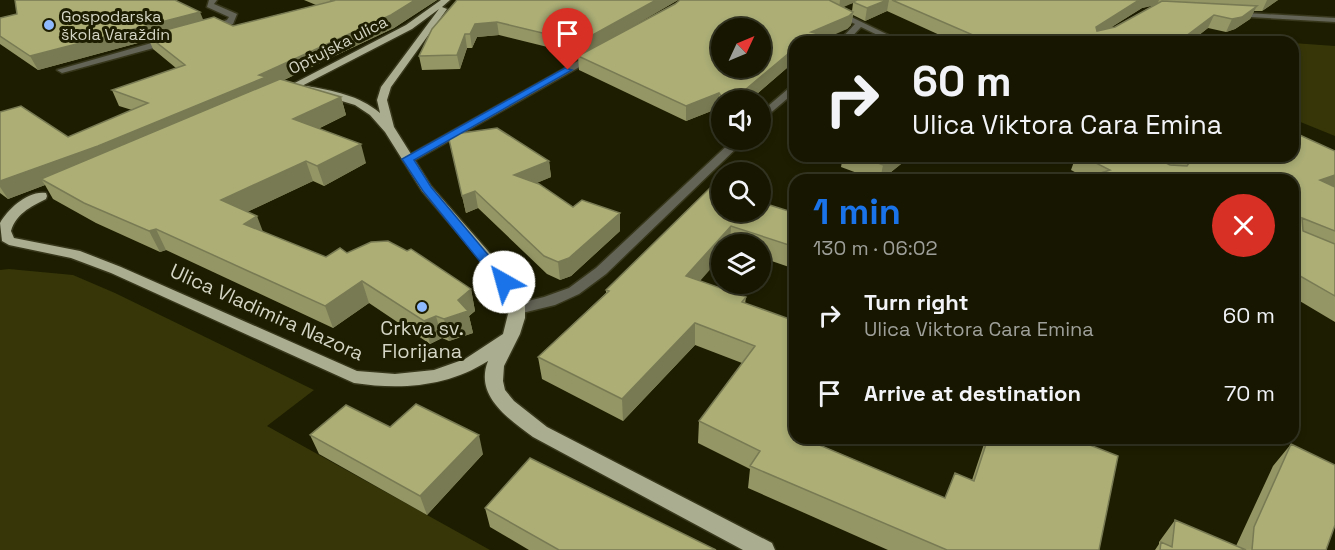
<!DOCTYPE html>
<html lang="en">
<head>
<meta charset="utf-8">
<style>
	body { margin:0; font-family:"Space Grotesk",sans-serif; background:#1f1f0b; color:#f1f3f6; height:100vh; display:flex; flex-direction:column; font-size:22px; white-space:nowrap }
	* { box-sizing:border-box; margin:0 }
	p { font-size:20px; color:#9e9f99 }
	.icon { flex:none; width:33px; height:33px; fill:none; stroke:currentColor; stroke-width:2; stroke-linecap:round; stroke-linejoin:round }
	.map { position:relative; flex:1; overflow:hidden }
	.details { position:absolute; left:789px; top:174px; width:510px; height:270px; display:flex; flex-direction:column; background:#161601; border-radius:18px; box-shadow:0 3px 9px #0003,0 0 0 2px #353523 }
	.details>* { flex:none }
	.banner { position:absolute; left:789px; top:36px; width:510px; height:126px; border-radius:18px; box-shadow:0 3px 9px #0003,0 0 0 2px #353523; background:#161601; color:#f1f3f6; overflow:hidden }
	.needle { width:39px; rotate:46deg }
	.fabs { position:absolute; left:711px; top:18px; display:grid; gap:12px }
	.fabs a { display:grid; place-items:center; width:60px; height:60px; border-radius:50%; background:#161601; box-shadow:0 3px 9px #0003,0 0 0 2px #353523; font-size:30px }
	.pin { position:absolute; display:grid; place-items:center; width:51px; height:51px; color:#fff; margin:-62px -26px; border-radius:50% 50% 50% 0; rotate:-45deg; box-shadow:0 0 6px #0007 }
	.pin .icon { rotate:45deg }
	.me { position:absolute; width:66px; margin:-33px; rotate:322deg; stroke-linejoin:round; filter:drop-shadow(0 0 4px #0008) }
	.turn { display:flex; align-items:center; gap:21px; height:126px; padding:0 24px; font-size:27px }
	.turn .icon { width:78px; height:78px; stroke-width:2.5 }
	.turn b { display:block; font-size:42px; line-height:51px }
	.round { display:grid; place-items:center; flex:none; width:63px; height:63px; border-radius:32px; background:#1f1f0b }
	.summary { display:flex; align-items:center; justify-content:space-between; height:102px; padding:0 24px }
	h1 { font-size:36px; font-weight:700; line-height:45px; color:#1a73e8 }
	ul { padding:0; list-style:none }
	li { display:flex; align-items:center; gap:18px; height:78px; padding:0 24px }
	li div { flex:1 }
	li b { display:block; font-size:22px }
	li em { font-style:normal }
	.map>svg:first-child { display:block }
</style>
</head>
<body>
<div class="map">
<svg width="1335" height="550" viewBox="0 0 1335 550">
	<rect width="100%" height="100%" fill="#1d1d01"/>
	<!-- green -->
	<path fill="#363609" d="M1293,43L1335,46V136L1293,119Z
		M9,269L73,275L115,293L314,390L267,426L490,550H0V270Z"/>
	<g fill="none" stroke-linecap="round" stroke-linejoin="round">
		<defs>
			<path id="minor" d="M209,0H217L214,4L237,14L233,24L206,31V27L227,20L229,17L207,7Z
				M806,0H816L903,42H892L861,27L847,42H838L855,24Z
				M1230,12L1335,18V22L1233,16L1229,14Z
				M169,38L172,39V43L62,73L57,70Z
				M594,52L599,55L597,57L412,162H404L402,159Z
				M795,83V92L760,122V113Z
				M733,140H745L606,274L579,294L555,305L518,314L512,313L510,309L512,305L544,297L569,288L596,268Z"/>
			<path id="major" d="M441,0H450L442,7L447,9L391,87L387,100L394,127L431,186L495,259L519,292L525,306V318L520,334L504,366L503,381L505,390L514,401L547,427L772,543L775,550H743L533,437C509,419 474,396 488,361C447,387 401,390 354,383L111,273L71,258L9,245L2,241L0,223C8,209 28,190 46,193L47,196L46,199C30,207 16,214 11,231L14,238L80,251L121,267L357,371L395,374L434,370L465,359L503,334L509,310L504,292L485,265L422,191L385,132L370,115L355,105L302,89L307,86C333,91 359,95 380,113L377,100L381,87L439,9L412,29L296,89L287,87L406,25Z"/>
		</defs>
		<!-- minor casing -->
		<use href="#minor" stroke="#37371c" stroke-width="3"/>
		<!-- major casing -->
		<use href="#major" stroke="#37371c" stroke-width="3"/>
		<!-- minor -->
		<use href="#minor" fill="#636356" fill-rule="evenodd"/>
		<!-- major -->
		<use href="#major" fill="#abad90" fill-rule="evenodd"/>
	</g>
	<!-- wall -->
	<path fill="#949665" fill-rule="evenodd" d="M304,0H437L394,28L284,80L341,97L346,115L318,129L366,163L324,186L313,181L247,212L263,232L326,257L347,253L471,289L475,311L469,316L473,333L449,341L442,338L430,344L369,303L333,328L166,250L160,252L96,223L53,199L45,185L8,199L0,193V112L68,137L132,110L119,106L112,90L176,68L153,49L149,40L38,70L0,44V18L204,20L233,26L316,5Z
		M457,0H678L621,33L675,4L680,0H1278L1262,11H1254L1250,19L1235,29L1226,32L1208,28L1190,42H955L887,11L865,21L853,15L851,25L847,29L795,42V61L750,100H722V113L719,108L686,121L579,70L578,56L580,55L499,35L477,37L472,48H467L460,69L422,70L419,56ZM853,3L852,11L843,7L849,4ZM1154,5L1115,27L1110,28L1142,8Z
		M448,135L549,161L551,177L536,183L573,207L620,231L571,276L560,280L547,274L478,208L466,213Z
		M1335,151V322L1293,297V180L1086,178L1071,170L1076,156H1293Z
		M843,156H911L881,180H876L841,167Z
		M945,156H967L960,161Z
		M711,187L795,213V269L760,257V244H722L700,281L746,297L745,304L820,445L945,498L955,473L972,480L986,438H1043L1052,441L1053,438H1072L1099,550H888L748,488L750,469L698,443L699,421L742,363L695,345L623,421L542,379L538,357L606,293V290Z
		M310,435L483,454L427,515L319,454Z
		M1291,444L1326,550H1155L1159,544V542L1175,520L1236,546L1273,466Z
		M485,508L716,550H529L490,527Z"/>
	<!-- shaded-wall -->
	<path fill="#787a53" d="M415,0H437L394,28L269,87L41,179L45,185L8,199L0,187V181Z
		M656,0H678L582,56L580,42Z
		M840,0H860L853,2V3L839,9Z
		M887,0H889L887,11L865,21L867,8Z
		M1139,0H1159L1157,5L1142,8L1091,40L1096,27Z
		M1267,0H1278L1262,11Z
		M1257,6L1250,19L1235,29L1226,32L1232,19Z
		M200,12L205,24L147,35L149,40L38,70L30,56Z
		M853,12L851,25L847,29L818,42L811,32Z
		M1214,15L1208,28L1190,42H1178Z
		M497,22L499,35L477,37L472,48L470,34L475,24Z
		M465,34L467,48L460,69L457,55Z
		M795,48V61L750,100H733Z
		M719,93V108L686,121V106Z
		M341,97L346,115L299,138L293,119Z
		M361,144L366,163L324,186L317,166Z
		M895,156H911L881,180H880L883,165Z
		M961,156H967L960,161Z
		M306,161L313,181L230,220L221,200Z
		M549,161L551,177L516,192L514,175Z
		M1335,175V188L1320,180Z
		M475,191L478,208L466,213L462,196Z
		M620,213V231L571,276L560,280L558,262Z
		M257,216L265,237L244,224Z
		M731,226L730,244H722V256L686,297V276Z
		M156,229L166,250L160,252L149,231Z
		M362,281L369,303L333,328L325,306Z
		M471,289L475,311L469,316L473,333L449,341L444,319L458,300Z
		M436,316L442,338L430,344L424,321Z
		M695,323V345L623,421L622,399Z
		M479,435L483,454L427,515L420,496Z
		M815,438H824L808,464L812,442Z"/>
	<!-- building -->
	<path fill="#acae76" stroke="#787a53" stroke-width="1.5" fill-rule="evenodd" d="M15,0H175L200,12L30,56L0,36V18L17,14Z
		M330,0H415L391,15L259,75L266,77L98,146L0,181V112L21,106L68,137L148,103L112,90L185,65L147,35L214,17L233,26L333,1Z
		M457,0H656L580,42L497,22L475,24L470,34H465L457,55L419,56L432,29Z
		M680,0H829L853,12L849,16L811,32L851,42H795V48L733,100H724L719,93L686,106L578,56L675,4ZM722,28H760V68H722Z
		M857,0H887L867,8L853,2Z
		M892,0H1139L1096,27L1097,31L1115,27L1162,1L1257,6L1242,17L1232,19L1214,15L1178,42H989Z
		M280,79L341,97L293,119L361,144L317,166L306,161L221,200L257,216L244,224L326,257L340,248L347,253L371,242L388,241L407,251L411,249L471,289L458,300L468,311L444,319L436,316L424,321L362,281L325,306L156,229L149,231L84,203L41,179Z
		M497,128L549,161L514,175L539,184L573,207L582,200L620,213L569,258L558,262L544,256L475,191L462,196L448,135Z
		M1293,132L1335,151V175L1320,180L1335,187V231L1302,218L1303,231L1335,244V296L1293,272V180H1079L1110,170L1082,156H1152L1170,165L1187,166L1189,163L1176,156H1293Z
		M859,156H895L883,165Z
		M711,187L722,190V212H760V202L795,213V247L731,226L686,276L746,297L742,302L795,321V438H815L812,442L945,498L955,473L974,481L988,438H1043L1053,442L1055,438H1072L1118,456L1099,550H947L750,466L760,451L699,421L755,346L695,323L622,399L538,357L609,291L606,290Z
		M416,404L479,435L420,496L310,435L346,405L390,427Z
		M1291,444L1335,465V525L1326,550H1252L1254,527Z
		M530,458L716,550H559L485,508Z
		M1175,520L1246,550H1160L1161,542L1172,547Z"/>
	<!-- route -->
	<path fill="#1a73e8" stroke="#114b97" stroke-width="1.5" d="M565,68L572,70L414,160L431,187L511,282L504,286L499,285L423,191L402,159Z"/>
	<!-- markers -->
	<g fill="#8eb9fc" stroke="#1d1d01" stroke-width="2">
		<circle cx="49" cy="25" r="6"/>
		<circle cx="422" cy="307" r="6"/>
	</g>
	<g text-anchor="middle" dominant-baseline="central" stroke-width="6" stroke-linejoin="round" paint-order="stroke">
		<!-- far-poi labels -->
		<g font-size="16" fill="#d4d5c4" stroke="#1d1d01" text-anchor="start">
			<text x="61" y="16">Gospodarska<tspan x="61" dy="18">škola Varaždin</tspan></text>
		</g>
		<!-- far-street labels -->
		<g font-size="16" fill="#d4d5c4" stroke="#1d1d01">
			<text transform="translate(338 45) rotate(-27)">Optujska ulica</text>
		</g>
		<!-- street labels -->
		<g font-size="20" fill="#d4d5c4" stroke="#1d1d01">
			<text transform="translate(267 312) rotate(24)">Ulica Vladimira Nazora</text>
		</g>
		<!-- poi labels -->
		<g font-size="20" fill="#d4d5c4" stroke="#1d1d01">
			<text x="422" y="328">Crkva sv.<tspan x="422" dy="23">Florijana</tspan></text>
		</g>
	</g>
</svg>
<div class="fabs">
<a><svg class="needle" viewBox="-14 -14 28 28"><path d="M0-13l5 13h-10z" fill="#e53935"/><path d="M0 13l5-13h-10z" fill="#9e9f99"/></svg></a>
<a><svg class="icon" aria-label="sound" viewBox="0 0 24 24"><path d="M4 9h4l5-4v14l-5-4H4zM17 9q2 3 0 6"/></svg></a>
<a><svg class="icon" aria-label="search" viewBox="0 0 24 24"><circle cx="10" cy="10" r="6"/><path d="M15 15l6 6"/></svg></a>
<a><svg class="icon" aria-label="layers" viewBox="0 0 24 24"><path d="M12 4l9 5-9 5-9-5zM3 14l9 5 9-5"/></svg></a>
</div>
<div class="pin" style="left:568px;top:70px;background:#d93025"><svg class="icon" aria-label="arrive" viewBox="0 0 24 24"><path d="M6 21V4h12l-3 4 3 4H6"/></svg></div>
<svg class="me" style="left:504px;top:282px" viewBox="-20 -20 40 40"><circle r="19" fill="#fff"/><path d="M0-13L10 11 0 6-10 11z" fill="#1a73e8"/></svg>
<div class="banner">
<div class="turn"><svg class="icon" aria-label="right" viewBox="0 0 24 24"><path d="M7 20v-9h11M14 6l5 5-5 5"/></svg><div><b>60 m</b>Ulica Viktora Cara Emina</div></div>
</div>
<section class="details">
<div class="summary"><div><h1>1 min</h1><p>130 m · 06:02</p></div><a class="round" style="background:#d93025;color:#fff"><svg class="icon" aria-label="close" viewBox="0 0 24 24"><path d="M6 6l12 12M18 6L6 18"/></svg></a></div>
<ul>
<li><svg class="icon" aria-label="right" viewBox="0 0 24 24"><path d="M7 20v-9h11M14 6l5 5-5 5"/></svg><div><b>Turn right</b><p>Ulica Viktora Cara Emina</p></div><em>60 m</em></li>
<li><svg class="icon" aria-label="arrive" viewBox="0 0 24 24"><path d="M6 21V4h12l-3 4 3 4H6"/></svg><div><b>Arrive at destination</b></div><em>70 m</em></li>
</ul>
</section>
</div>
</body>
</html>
